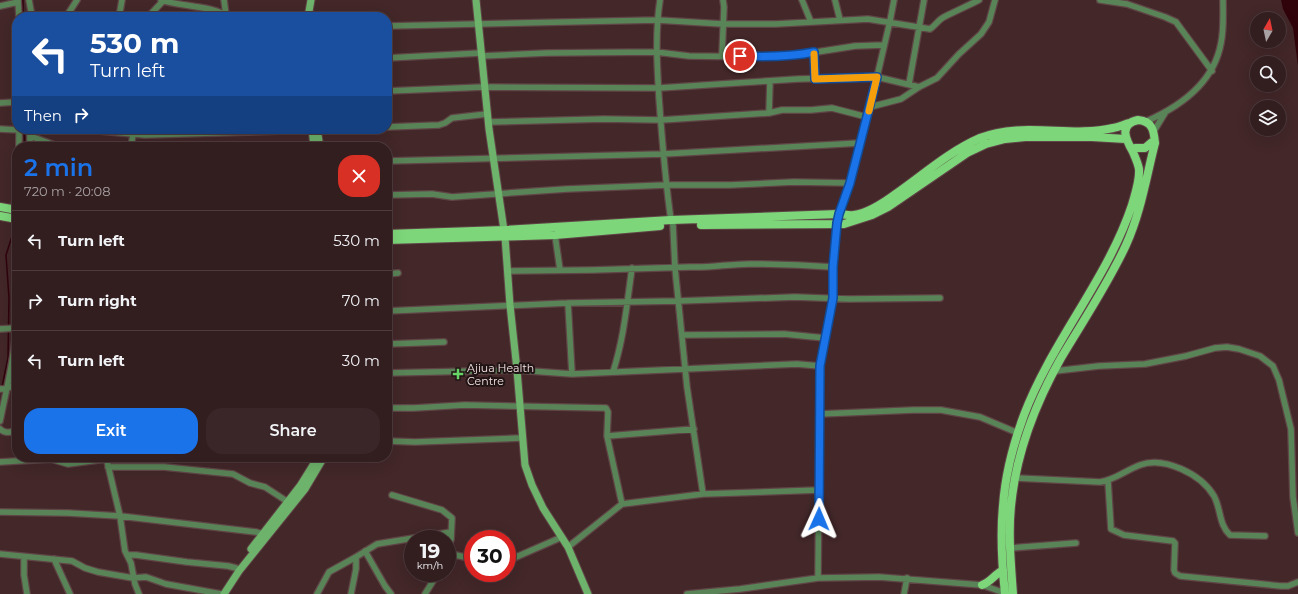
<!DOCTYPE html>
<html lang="en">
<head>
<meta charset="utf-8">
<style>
	body { margin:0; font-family:Montserrat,sans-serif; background:#3a2628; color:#f1f3f6; height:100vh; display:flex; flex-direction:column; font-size:15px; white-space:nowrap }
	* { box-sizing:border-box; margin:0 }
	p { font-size:13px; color:#a8a2a4 }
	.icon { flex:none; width:22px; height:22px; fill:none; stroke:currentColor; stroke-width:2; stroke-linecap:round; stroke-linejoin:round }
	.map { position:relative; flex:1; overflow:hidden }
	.sheet { position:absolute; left:12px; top:142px; width:380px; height:320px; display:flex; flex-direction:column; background:#321d1f; border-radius:16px; box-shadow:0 4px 16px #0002,0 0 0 1px #4d3b3d }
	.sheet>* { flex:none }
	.banner { position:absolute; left:12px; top:12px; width:380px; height:122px; border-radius:16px; box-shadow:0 4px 16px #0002,0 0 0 1px #4d3b3d; background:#1a4fa0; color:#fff; overflow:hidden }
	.needle { width:26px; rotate:9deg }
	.tools { position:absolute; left:1250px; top:12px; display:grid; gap:8px }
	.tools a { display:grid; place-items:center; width:36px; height:36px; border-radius:50%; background:#321d1f; box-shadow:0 4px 16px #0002,0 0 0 1px #4d3b3d; font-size:20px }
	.speed { position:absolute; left:404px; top:530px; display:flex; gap:8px; font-size:20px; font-weight:700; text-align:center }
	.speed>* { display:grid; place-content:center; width:52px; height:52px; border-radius:50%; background:#321d1f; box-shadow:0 4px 16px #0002,0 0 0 1px #4d3b3d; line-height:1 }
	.speed small { font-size:10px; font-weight:400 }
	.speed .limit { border:6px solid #d22; background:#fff; color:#111 }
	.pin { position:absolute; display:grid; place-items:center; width:34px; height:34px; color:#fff; margin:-17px; border:2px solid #fff; border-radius:50%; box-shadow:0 1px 4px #0007 }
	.me { position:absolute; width:44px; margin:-22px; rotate:1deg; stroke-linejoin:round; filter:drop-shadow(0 0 3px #0008) }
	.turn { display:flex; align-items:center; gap:14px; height:84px; padding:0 12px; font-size:18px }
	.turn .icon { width:52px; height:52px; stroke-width:2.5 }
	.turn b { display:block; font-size:28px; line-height:34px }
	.then { display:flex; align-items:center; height:38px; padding:0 12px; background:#0003; gap:8px; font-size:15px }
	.round { display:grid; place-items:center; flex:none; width:42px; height:42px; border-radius:16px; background:#3a2628 }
	.head { display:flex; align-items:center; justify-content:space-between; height:68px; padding:0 12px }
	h1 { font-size:24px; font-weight:600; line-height:30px; color:#1a73e8 }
	.action { display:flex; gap:8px; margin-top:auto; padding:8px 12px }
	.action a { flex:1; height:46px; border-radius:16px; background:#1a73e8; color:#fff; font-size:16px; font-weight:600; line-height:46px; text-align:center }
	.action a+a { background:#3a2628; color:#f1f3f6 }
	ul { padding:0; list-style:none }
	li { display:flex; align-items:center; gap:12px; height:60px; padding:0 12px; border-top:1px solid #4d3b3d }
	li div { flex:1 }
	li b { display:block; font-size:15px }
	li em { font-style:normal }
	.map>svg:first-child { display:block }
</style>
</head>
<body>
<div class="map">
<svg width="1298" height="594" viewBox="0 0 1298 594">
	<rect width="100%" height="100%" fill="#432729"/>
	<!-- water -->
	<path fill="#30030b" d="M1281,0H1298V66L1293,28L1283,9Z"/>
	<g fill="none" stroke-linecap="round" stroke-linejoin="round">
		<!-- stream -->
		<path stroke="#30030b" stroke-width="1.5" d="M23,17V0
			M24,129L25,147
			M2,387L8,358L9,298L6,255L15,227"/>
		<defs>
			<path id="street" d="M18,0L19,17
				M29,0L32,17
				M161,0C176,6 217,6 227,17
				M224,0L226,15
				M660,0C655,33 657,65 659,98C662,139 665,180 671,220L673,225L675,268L687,387L703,494
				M802,0L811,22
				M835,0L840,20
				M1100,0L1127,4L1165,17L1176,22L1212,71
				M0,6L18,2
				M66,17L77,0
				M119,17L122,0
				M148,17L163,1
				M387,26L657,20L723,24H776L868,19L930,29C935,26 938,20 944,17C956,11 967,6 979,0
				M814,52L815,79
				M722,55L724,7L723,0
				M481,56L547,53L656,52L689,56L764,57L804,54L855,46L884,45
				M387,58L481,53
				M909,84L924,0
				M387,91L484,87L659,88L798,79L877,77L919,87
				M0,103L17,102
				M870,107L901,99L919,87L937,78L959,54L981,34L989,22L995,0
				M769,113L770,81
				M1147,121C1181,106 1214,82 1221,43C1224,29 1223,14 1223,0
				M488,122L604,119L661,120L769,113L782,110H811L832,108L867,117
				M387,127L439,125L445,123L452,118L487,114
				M0,129L19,130
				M19,129V147
				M78,129L145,135L312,130
				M317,130L333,129
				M1154,131L1165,113
				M30,136L60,147
				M30,147V129
				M131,147L133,134
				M387,161L663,154L860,143
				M387,195L432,194L452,197L567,189L666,185H730L794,182L850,183
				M14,210L17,179
				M555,235L560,270
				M508,271L592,270L690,267C710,268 729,264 749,264C777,264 805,265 833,267
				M387,274L398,273
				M568,303L572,374
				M387,311L568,303L678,301L795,297L849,299L940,298
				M0,329L17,328
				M682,335L784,334L825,338
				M387,344L444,342
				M1055,371L1099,366L1145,364L1186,356L1215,348L1227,347L1239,349L1260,356L1273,366L1279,380L1291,429L1293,497L1298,533
				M613,372C624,338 627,303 632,268
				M387,373L517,370L572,374L797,364L820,366
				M0,389H6L17,384
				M387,408H414L465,405L606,408L608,412L607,436L622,504
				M819,414L913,410H941L980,417L1018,433
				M0,421C6,391 14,361 16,330C18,304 12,278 17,253
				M0,429C5,434 11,432 17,431
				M607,436L694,429
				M387,441L415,442L521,438
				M106,457L120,516L125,551L131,563L135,584L139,594
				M0,462L51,459L68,464L106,459
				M108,467H164L233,474L250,483L265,487L291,504
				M1016,478L1100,482C1115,480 1126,470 1140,465C1164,456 1201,474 1214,496C1221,509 1219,525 1230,535L1265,536
				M1108,481L1111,529L1124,535L1173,541L1175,543L1174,570L1175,573L1180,576L1281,586H1288L1298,582
				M392,495L442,510L452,518L451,539L447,553
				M0,512L68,513L120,516L256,532L263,534
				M568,547L622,504L703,494L819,490
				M1011,548L1076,543
				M365,551L385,586L391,594
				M447,553L473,559
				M0,554L72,561L85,568L98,572L133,578L146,577L166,584L221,594
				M127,555H136L187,562L228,566L236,568
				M24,557V575L27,594
				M54,559L70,594
				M507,561L562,537
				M818,578L820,366L833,298V267L837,223L839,214L850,183L870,107L890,21L894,0
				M317,594L329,572L356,557L377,544L451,532
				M351,594L356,569V557
				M425,594L438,573
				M687,594L740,589L818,578L879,577L982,585L1005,593
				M904,594L907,578"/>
			<path id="secondary" d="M476,0L489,129L505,237L510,305L517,370L525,465L532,485L543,508L568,547L588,594
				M308,17L311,0
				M312,129L314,147
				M317,129L320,147
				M251,549L300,486L318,457
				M224,594L239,571L305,489L324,457"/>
			<path id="primary" d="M1138,120C1153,121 1154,132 1155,143L1152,142L1145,148H1135L1133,152C1126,140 1118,124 1138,120Z
				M0,207L17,210
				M0,216L17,219
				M701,225L844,224L872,215L888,207L967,153L986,144L1005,139L1025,137H1092L1126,139
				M387,234L504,230L671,220L839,214C843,214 849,216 854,215C869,213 885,202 897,193C924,174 950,151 980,138C1022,121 1071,138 1113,128C1119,127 1125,124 1130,123
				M387,240L555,235L660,226
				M982,585C991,582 995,574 1003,570
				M1005,594C1002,565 1000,535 1003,506C1005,477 1014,442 1024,415C1052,341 1107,280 1132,205C1135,194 1140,181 1139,169C1138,163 1135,157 1133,152
				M1013,594C1011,565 1008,535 1011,506C1016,453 1035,404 1061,358C1083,321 1108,284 1126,245C1141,212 1146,178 1155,143"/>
		</defs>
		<!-- street casing -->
		<use href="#street" stroke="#604547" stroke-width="8"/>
		<!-- secondary casing -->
		<use href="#secondary" stroke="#604547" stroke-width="9"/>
		<!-- primary casing -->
		<use href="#primary" stroke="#604547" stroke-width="10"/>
		<!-- street -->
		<use href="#street" stroke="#598457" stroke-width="5.5"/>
		<!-- secondary -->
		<use href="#secondary" stroke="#6eb36b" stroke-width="7"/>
		<!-- primary -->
		<use href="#primary" stroke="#7dd77a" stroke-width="8"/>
	</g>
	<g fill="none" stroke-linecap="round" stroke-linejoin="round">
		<defs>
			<path id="route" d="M740,56C765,57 790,57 814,52L815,79L877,77L850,183L839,214L837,223L833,267V298L820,366L819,519"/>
		</defs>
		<!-- route casing -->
		<use href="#route" stroke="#114b97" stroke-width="10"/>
		<!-- route -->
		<use href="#route" stroke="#1a73e8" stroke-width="7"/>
		<!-- slow -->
		<path stroke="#f59e0b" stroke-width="7" d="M814,54L815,79L877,77L869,111"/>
	</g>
	<!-- markers -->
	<path fill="#67d465" stroke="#211415" stroke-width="1.5" d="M456 368h4v4h4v4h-4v4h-4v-4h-4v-4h4z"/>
	<g text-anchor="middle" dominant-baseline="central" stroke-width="4" stroke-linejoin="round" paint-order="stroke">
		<!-- poi labels -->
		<g font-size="11" fill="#f8e5e6" stroke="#211415" text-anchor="start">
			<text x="467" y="368">Ajiua Health<tspan x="467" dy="13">Centre</tspan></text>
		</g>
	</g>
</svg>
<div class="tools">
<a><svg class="needle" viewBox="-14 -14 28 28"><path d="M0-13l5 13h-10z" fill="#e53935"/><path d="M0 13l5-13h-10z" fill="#a8a2a4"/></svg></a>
<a><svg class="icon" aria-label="search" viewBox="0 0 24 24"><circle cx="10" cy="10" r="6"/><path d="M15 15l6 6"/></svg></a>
<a><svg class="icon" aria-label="layers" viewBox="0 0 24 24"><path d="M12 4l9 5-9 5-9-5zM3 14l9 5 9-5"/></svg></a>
</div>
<div class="speed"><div>19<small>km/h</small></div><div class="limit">30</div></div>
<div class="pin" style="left:740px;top:56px;background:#d93025"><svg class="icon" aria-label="arrive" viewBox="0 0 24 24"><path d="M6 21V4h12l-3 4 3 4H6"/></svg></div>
<svg class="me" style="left:819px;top:519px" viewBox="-20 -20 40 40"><path d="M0-17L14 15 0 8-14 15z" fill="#1a73e8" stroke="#fff" stroke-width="4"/></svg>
<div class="banner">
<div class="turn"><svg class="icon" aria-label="left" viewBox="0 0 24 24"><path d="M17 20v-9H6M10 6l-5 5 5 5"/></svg><div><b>530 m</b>Turn left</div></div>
<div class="then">Then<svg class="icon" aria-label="right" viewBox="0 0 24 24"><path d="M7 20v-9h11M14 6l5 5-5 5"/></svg></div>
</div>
<section class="sheet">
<div class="head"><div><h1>2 min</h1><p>720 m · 20:08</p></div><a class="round" style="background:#d93025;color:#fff"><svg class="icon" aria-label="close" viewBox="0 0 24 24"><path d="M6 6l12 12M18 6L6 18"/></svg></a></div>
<ul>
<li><svg class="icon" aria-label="left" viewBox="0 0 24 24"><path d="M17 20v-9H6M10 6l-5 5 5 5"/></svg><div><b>Turn left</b></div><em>530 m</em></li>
<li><svg class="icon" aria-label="right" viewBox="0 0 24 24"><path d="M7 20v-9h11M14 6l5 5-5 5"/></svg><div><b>Turn right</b></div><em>70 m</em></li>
<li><svg class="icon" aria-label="left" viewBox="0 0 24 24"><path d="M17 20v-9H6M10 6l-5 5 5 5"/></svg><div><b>Turn left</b></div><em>30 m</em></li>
</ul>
<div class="action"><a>Exit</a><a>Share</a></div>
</section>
</div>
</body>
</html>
